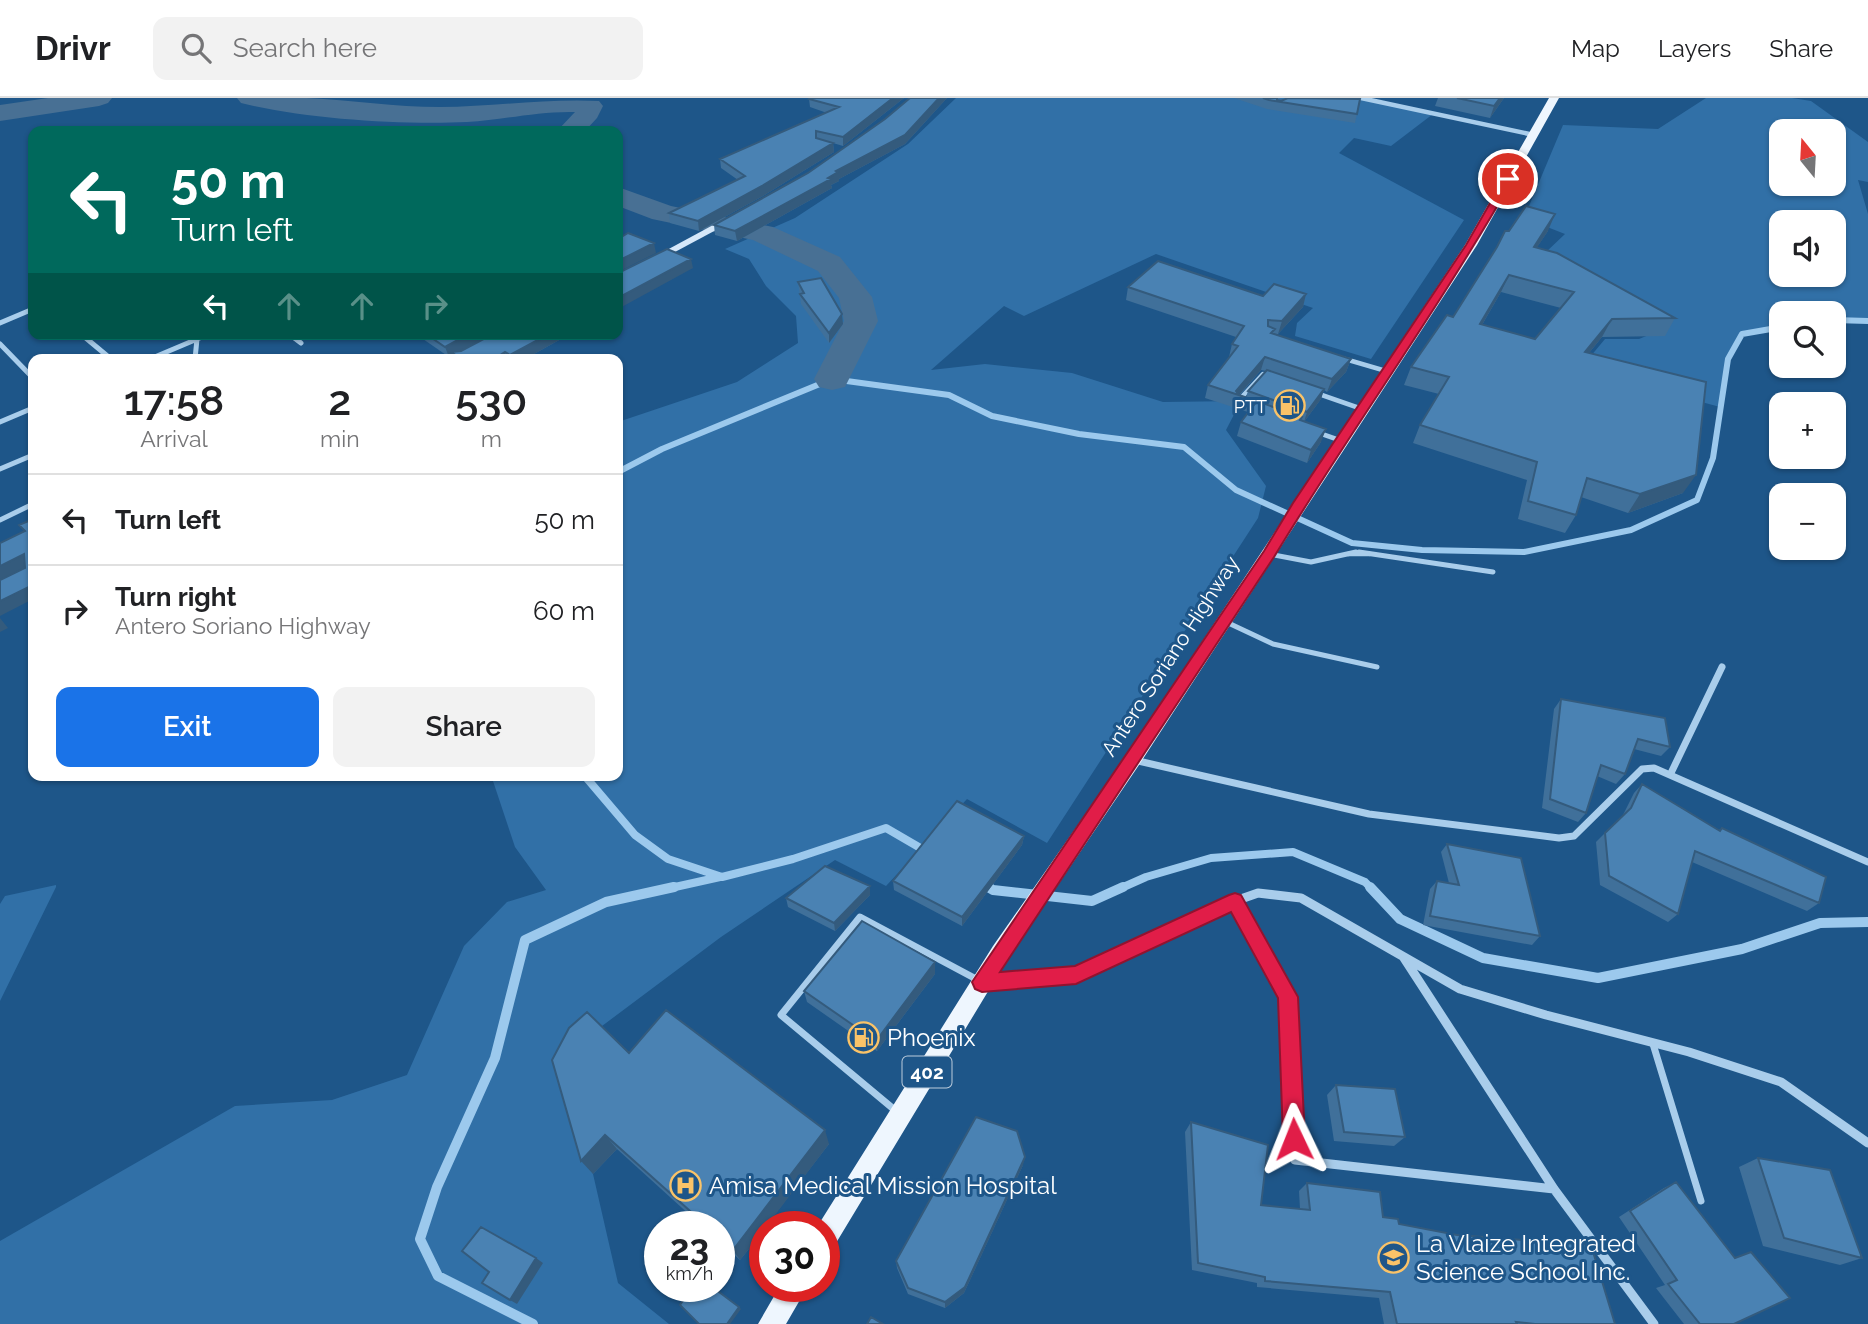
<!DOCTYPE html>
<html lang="en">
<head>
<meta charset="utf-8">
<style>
	body { margin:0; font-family:Raleway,sans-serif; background:#f2f2f2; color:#202124; height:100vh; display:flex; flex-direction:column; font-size:26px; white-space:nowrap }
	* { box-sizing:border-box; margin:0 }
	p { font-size:23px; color:#757577 }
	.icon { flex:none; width:38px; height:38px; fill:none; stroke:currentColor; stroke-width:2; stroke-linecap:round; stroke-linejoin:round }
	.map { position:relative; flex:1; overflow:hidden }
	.drawer { position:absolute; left:28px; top:256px; width:595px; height:427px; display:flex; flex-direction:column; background:#fff; border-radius:14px; box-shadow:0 2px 5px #0004 }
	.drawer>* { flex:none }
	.top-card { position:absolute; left:28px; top:28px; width:595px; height:214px; border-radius:14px; box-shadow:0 2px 5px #0004; background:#00695c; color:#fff; overflow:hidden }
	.needle { width:46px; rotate:342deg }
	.buttons { position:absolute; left:1769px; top:21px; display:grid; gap:14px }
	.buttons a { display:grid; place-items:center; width:77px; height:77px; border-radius:14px; background:#fff; box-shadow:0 2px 5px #0004; font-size:35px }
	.speed { position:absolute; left:644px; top:1113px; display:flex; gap:14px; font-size:35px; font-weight:700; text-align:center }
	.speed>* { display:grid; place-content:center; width:91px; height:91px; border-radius:50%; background:#fff; box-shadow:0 2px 5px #0004; line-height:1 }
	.speed small { font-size:18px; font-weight:400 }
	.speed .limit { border:10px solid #d22; background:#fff; color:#111 }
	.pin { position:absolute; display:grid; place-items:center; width:60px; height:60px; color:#fff; margin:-30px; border:4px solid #fff; border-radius:50%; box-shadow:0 2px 7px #0007 }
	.me { position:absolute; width:77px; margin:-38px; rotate:358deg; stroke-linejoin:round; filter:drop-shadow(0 0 5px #0008) }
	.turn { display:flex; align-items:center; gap:24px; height:147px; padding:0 28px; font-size:32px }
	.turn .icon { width:91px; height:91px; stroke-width:2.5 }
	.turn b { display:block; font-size:49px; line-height:60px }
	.lanes { display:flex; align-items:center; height:66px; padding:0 28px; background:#0003; justify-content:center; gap:35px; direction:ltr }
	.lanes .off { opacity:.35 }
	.eta { display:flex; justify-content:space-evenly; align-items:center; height:119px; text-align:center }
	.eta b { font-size:42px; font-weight:600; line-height:49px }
	.action { display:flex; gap:14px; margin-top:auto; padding:14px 28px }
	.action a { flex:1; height:80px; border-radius:14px; background:#1a73e8; color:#fff; font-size:28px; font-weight:600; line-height:80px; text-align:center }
	.action a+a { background:#f2f2f2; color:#202124 }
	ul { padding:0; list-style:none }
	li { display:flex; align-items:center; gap:21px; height:91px; padding:0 28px; border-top:2px solid #e0e0e0 }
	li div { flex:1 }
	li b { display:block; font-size:26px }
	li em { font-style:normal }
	header { display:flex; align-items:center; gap:42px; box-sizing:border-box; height:98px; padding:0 35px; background:#fff; border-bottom:2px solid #e0e0e0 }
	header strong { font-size:33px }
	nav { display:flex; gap:38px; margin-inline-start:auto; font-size:24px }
	.search { width:490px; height:63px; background:#f2f2f2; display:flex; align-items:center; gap:18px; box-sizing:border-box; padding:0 24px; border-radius:14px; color:#757577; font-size:26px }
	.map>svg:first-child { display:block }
</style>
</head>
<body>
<header>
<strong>Drivr</strong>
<div class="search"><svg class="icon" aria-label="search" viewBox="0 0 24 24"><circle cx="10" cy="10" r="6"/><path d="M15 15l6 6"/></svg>Search here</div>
<nav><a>Map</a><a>Layers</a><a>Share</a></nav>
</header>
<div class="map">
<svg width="1868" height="1226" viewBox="0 0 1868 1226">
	<rect width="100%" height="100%" fill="#1e5689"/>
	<!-- green -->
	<path fill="#3170a7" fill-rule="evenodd" d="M956,0H1360L1433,16L1391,48L1354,40L1339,55L1464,122L1371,261L1295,238L1297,225L1313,210L1156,156L1024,218L1004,208L931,272L985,266L1072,275L1163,304L1241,303L1226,332L1266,388L1258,420L1047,745L967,701L886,788L835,762L721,839L598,931L564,978L593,1076L618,1185L669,1226H0V1143L235,1008L332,1002L407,977L464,848L507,804L546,792L515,749L491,677H618V324L737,284L798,245L796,218L766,188L749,161L725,151L795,120L908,46Z
		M1706,0H1792L1811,3L1868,44V84L1858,82L1868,116V223L1834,222V215H1782L1781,229L1742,236L1728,261L1720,309L1580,271L1605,241H1639L1661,232L1545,155L1565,136L1524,120L1563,27L1658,31ZM1782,33H1834V86H1782ZM1782,124H1834V177H1782Z
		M56,787V789L0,903V806L5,798Z"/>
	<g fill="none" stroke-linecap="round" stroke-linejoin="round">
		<!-- stream-far2 -->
		<path stroke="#9cc9ed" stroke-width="6" d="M1834,222L1868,223
			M618,374L662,351L832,281L949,297L992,318L1079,336L1184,349L1236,392L1352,445L1422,452L1524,454L1631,432L1697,402L1713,360L1728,261L1742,236L1782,229"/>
		<!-- stream-far1 -->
		<path stroke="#9cc9ed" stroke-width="8" d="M584,677L635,737L668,761L722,779L793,761L886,730L929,755
			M983,786L991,791
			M666,791L720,779
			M1119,791L1146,779L1211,760L1293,754L1365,784L1372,791"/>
		<!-- stream -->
		<path stroke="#9cc9ed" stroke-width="10" d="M988,789L993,792L1092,803L1123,789
			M1370,789L1400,821L1483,860L1598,880L1742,851L1820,825L1868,824
			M533,1226L438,1178L420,1141L437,1089L495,960L525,842L606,804L674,789"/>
		<!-- river -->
		<path fill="#487094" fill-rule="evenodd" d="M48,0H112L108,5L99,8L0,23V7Z
			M237,0C260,0 284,0 307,0C351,2 395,9 440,9C492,9 548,0 599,3L603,8L597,20L585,33H557L575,14C538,13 503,22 467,24C400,27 306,21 241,5Z
			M618,89L671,108L773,129L840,159L872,199L878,223L845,289L832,292L819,289L814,281L844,223L839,200L818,173L753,142L652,121L618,108Z"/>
		<!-- lane-far2 -->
		<path stroke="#a9cdeb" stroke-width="4.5" d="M1345,261L1386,273
			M1316,295L1362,311
			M1239,302L1263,276L1267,278
			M1319,335L1342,343
			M1348,456H1370"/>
		<!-- lane-far1 -->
		<path stroke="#a9cdeb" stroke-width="5" d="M1359,454L1493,474
			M1269,456L1311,464L1356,454
			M1224,523L1273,546L1377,569"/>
		<!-- lane -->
		<path stroke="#a9cdeb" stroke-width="7" d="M1653,946L1701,1103
			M896,1013L781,917L860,819L978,882"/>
		<!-- street-far3 -->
		<path stroke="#a9cdeb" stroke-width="4.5" d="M1361,0L1534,37
			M471,33H490"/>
		<!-- street-far2 -->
		<path stroke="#a9cdeb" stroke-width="5" d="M0,225L33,211
			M81,236L111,261
			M190,236L197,241L195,261
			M289,236L301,245
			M0,246L33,280
			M150,261L209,236
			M0,324L33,310
			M0,371L33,357
			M0,422L33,406"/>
		<!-- street-far1 -->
		<path stroke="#a9cdeb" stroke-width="7" d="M1134,662L1369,716L1559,740L1574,738L1642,671L1654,670L1868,764
			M1671,675L1722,569"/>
		<!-- street -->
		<path stroke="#a9cdeb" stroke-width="9" d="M1235,803L1288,899L1295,1062L1554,1091
			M1404,860L1554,1091L1654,1226
			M986,884L1076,877L1235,803L1258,795L1301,800L1460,891L1546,917L1689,954L1781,984L1868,1045"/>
		<!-- secondary -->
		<path fill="#d5e7f9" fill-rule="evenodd" d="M728,119L731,120V124L660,162L652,160Z"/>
		<!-- primary -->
		<path fill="#eef6fe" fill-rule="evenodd" d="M1549,0H1559L1477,147L1139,667L1007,862L833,1150L824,1153V1129H817L993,848L1127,657L1465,147Z
			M780,1188H808L786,1226H758Z"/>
	</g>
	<!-- wall -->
	<path fill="#40709a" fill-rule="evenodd" d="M904,0L843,48L833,45L834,54L763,98L699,133L670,125L669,115L738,82L721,70L720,61L827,15L810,9L809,1Z
		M910,0H947L905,46L839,81V83L831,87L832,90L737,143L715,137L714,127L808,75L885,21Z
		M1234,0H1282L1277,2L1357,16L1355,25L1267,11Z
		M1438,0H1504L1490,20L1435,8Z
		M1509,133H1548L1537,149L1675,220L1665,238L1602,239L1589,255L1683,395L1628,415L1581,399L1576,417L1565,435L1518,421L1527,382L1413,345L1420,327L1439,296L1404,287L1411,269L1453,219ZM1501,194L1561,210L1535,241L1482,227Z
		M798,184L843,226L829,245L801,206Z
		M1128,189L1263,198L1306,196L1303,209L1278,236H1273L1351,261L1346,274L1327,294L1324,292L1321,301L1304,324L1321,344L1307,365L1237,338L1241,324L1248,314L1205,300L1208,287L1229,259L1232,246L1236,239L1126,202ZM1261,272L1266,273L1248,293L1246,299L1240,297Z
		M421,236H491L460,253L493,236H570L525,261H454L453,257L449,259L423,241Z
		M1561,601L1670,649L1661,658L1634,651L1625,676L1616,686L1597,678L1586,715L1578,724L1542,710L1554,611Z
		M1642,686L1719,732L1722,730L1819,805L1807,813L1692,764L1678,816L1668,824L1600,787L1596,744L1623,717L1634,695Z
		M1024,738L1022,747L962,828L894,792L893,783Z
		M1447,746L1540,838L1532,847L1423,827L1430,791L1437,783L1449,785L1441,754Z
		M870,788V797L835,833L788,809L786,800Z
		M935,876L877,953L807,904L804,893Z
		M629,955L829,1046L765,1129V1131L740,1162L719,1143V1129H703L617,1051L593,1076Z
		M1336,987L1405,1039L1394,1048L1334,1043L1327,997Z
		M1191,1024L1261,1107L1300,1111L1299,1093L1307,1085L1615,1226H1384L1379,1200L1257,1189V1185L1192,1172L1185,1034Z
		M1758,1060L1862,1160L1840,1167L1763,1148L1739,1069Z
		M1023,1067L964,1195L945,1210L908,1196L897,1170L896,1163Z
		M1676,1084L1734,1226H1684L1656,1190L1665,1187L1619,1119L1664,1090Z"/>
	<!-- shaded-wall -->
	<path fill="#345b7d" d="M893,0H904L843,48V39Z
		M939,0H947L905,46L839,81V83L831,87L832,90L737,143L735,133L828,80Z
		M1500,0H1504L1490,20L1494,8Z
		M833,45L834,54L763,98L699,133L698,123Z
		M1555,116L1548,133L1526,166L1534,149Z
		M654,145L656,155L618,174V163Z
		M691,161L693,170L618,211V200Z
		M1509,177L1501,194L1472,244L1480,226Z
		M1306,196L1303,209L1278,236L1282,223Z
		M842,216L843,226L829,245V235Z
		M1612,221L1602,239L1575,272L1585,254Z
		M469,236H491L455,256L451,254L453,257L449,259L445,249Z
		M549,236H570L525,261H511L510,257Z
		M505,254L507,261H494Z
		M1265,259L1261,272L1239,297L1236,293Z
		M1351,261L1346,274L1327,294L1332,281Z
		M1324,291L1321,301L1304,324L1307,314Z
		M1326,331L1321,344L1307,365L1311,352Z
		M1696,377L1683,395L1628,415L1640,396Z
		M24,456L33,467L0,482V468Z
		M33,487V501L0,518V503Z
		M0,520L8,530L0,534Z
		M1024,738L1022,747L962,828V819Z
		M870,788V797L835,833L834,825Z
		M935,864V876L877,953L876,943Z
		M825,1032L829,1046L766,1129H765V1131L740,1162L733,1152Z
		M605,1037L617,1051L593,1076L581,1063Z
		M1025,1059L1023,1067L964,1195L945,1210V1204Z
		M536,1160L543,1165L517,1206L510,1202Z
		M739,1209L741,1211L730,1226H727Z"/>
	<!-- building -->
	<path fill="#4a82b3" stroke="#345b7d" stroke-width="2" fill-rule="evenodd" d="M810,0H893L843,39L816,33V40L833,45L762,88L698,123L669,115L745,78L720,61L839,9L809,1Z
		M910,0H939L905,37L836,73L838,74L828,80L831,81L735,133L714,127L808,75L885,21Z
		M1263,0H1277V2L1281,3L1288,0L1360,1L1357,16L1269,2Z
		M1457,0H1500L1494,8Z
		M1526,108L1555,116L1534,149L1557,155L1675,220L1612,221L1585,254L1706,284L1696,377L1640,396L1587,380L1576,417L1528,403L1537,364L1420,327L1449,279L1411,269L1447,217L1453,219L1497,149L1505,133H1509ZM1509,177L1574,194L1535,241L1480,226Z
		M628,135L654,145L618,163V141Z
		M667,151L691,161L618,200V175Z
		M1158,163L1263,198L1274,186L1306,196L1282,223L1268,222V228L1275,231L1271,235L1351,261L1332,281L1265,259L1236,293L1239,297L1302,319L1300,322L1326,331L1311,352L1241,324L1257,303L1208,287L1238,248L1232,246L1244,228L1128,189Z
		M821,180L842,216L829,235L800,196L804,195L798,184Z
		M426,236H469L445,249Z
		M493,236H549L510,257L505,254L494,261L487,259L484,261H462L451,254L461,253Z
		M1267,272L1324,291L1307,314L1248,293Z
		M33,421V487L0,503V482L25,470L24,456L0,468V445L25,433L19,427Z
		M1561,601L1665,620L1670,649L1638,641L1625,676L1601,667L1586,715L1550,701Z
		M1642,686L1720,733L1722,730L1826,779L1819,805L1695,753L1678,816L1609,778L1605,735L1631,710Z
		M957,703L1024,738L962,819L893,783Z
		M1447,746L1521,760L1540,838L1430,818L1437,783L1459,787Z
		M825,768L870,788L834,825L786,800Z
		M862,823L935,864L876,943L804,893Z
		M666,912L825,1032L733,1152L719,1139V1129H708L605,1037L581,1063L552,962L569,930L587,914L629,955Z
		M1336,987L1395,991L1405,1039L1344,1034Z
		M976,1019L1017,1033L1025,1059L965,1189L945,1204L908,1190L896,1163Z
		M1191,1024L1268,1047L1261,1107L1310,1112L1307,1085L1380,1094L1383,1119L1398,1121L1399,1126L1457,1137L1591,1147L1615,1226H1535L1516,1224L1517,1226H1397L1390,1194L1265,1183V1179L1198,1165Z
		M1758,1060L1830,1072L1862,1160L1784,1140Z
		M1676,1084L1735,1160L1751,1154L1790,1200L1734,1226H1700L1668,1186L1677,1182L1630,1113Z
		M481,1129L536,1160L510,1202L482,1185L489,1174L462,1153Z
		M693,1188H711L739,1209L727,1226H699L680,1207Z
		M871,1219L883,1226H867Z"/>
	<!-- route -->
	<path fill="#e11d48" stroke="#92132f" stroke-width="2" d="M1505,79L1513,81C1439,211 1351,332 1274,459L1000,874L1075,868L1229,797L1235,795L1241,797L1298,899L1305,1041L1302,1049L1294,1052L1287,1049L1283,1041L1278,900L1231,814L1076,886L982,894L975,891L972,884L1264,453L1293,405L1466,147Z"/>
	<!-- icons -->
	<defs>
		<symbol id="fuel-ring" viewBox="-11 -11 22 22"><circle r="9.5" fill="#1e5689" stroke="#fac368" stroke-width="1.5"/><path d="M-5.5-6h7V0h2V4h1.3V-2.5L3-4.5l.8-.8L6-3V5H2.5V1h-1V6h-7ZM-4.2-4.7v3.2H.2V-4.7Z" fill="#fac368"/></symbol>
		<symbol id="hospital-ring" viewBox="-11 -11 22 22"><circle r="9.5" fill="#1e5689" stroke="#fac368" stroke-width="1.5"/><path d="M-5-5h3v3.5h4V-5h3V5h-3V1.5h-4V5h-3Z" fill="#fac368"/></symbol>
		<symbol id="school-ring" viewBox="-11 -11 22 22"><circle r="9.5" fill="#1e5689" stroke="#fac368" stroke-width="1.5"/><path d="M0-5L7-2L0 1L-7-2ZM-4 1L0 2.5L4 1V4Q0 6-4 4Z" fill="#fac368"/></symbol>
	</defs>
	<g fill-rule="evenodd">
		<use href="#fuel-ring" x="1272" y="290" width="35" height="35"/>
		<use href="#fuel-ring" x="846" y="922" width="35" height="35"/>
		<use href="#hospital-ring" x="668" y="1070" width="35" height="35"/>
		<use href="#school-ring" x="1376" y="1142" width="35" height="35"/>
	</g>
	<g text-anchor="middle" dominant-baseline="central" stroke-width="6" stroke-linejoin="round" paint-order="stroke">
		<!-- far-poi labels -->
		<g font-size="18" fill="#fff" stroke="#1e5689" text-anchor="end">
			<text x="1267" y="308">PTT</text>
		</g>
		<!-- shield labels -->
		<rect fill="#1e5689" stroke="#bcccdc" stroke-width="2" x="902.5" y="958.5" width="49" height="31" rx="5"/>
		<g font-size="19" font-weight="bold" fill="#fff">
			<text x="927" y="974">402</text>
		</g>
		<!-- street labels -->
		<g font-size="21" fill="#fff" stroke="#1e5689">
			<text transform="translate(1170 558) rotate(-57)">Antero Soriano Highway</text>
		</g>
		<!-- near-poi labels -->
		<g font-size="24" fill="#fff" stroke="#1e5689" text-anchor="start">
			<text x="887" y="939">Phoenix</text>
			<text x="709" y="1087">Amisa Medical Mission Hospital</text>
			<text x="1416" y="1145">La Vlaize Integrated<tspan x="1416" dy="28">Science School Inc.</tspan></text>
		</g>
	</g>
</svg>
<div class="buttons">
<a><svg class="needle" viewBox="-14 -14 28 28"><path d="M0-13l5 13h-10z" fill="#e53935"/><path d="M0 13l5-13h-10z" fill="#757577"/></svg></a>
<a><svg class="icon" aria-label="sound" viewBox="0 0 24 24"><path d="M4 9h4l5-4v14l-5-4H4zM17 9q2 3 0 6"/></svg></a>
<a><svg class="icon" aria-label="search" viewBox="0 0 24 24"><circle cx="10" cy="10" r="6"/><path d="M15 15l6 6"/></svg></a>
<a>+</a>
<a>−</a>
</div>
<div class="speed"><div>23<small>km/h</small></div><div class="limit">30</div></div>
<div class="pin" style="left:1508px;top:81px;background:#d93025"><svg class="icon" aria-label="arrive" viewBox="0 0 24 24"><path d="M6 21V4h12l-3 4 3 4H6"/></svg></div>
<svg class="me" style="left:1294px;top:1041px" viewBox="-20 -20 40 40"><path d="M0-17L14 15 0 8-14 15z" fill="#e11d48" stroke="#fff" stroke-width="4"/></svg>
<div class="top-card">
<div class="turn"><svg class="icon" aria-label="left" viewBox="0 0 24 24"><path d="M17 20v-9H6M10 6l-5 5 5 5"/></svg><div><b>50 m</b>Turn left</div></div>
<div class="lanes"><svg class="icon" aria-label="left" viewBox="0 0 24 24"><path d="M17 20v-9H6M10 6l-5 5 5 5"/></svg><svg class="icon off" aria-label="ahead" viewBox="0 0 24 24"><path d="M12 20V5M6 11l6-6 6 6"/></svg><svg class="icon off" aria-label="ahead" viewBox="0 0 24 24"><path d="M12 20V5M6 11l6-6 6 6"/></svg><svg class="icon off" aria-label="right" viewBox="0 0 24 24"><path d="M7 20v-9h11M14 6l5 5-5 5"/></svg></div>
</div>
<section class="drawer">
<div class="eta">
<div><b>17:58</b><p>Arrival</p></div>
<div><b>2</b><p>min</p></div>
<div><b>530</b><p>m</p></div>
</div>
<ul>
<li><svg class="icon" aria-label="left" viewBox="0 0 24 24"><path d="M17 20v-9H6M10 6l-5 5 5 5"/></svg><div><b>Turn left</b></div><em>50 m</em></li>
<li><svg class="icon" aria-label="right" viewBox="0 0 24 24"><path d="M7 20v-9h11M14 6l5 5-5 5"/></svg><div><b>Turn right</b><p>Antero Soriano Highway</p></div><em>60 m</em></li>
</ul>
<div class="action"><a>Exit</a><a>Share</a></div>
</section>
</div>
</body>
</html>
